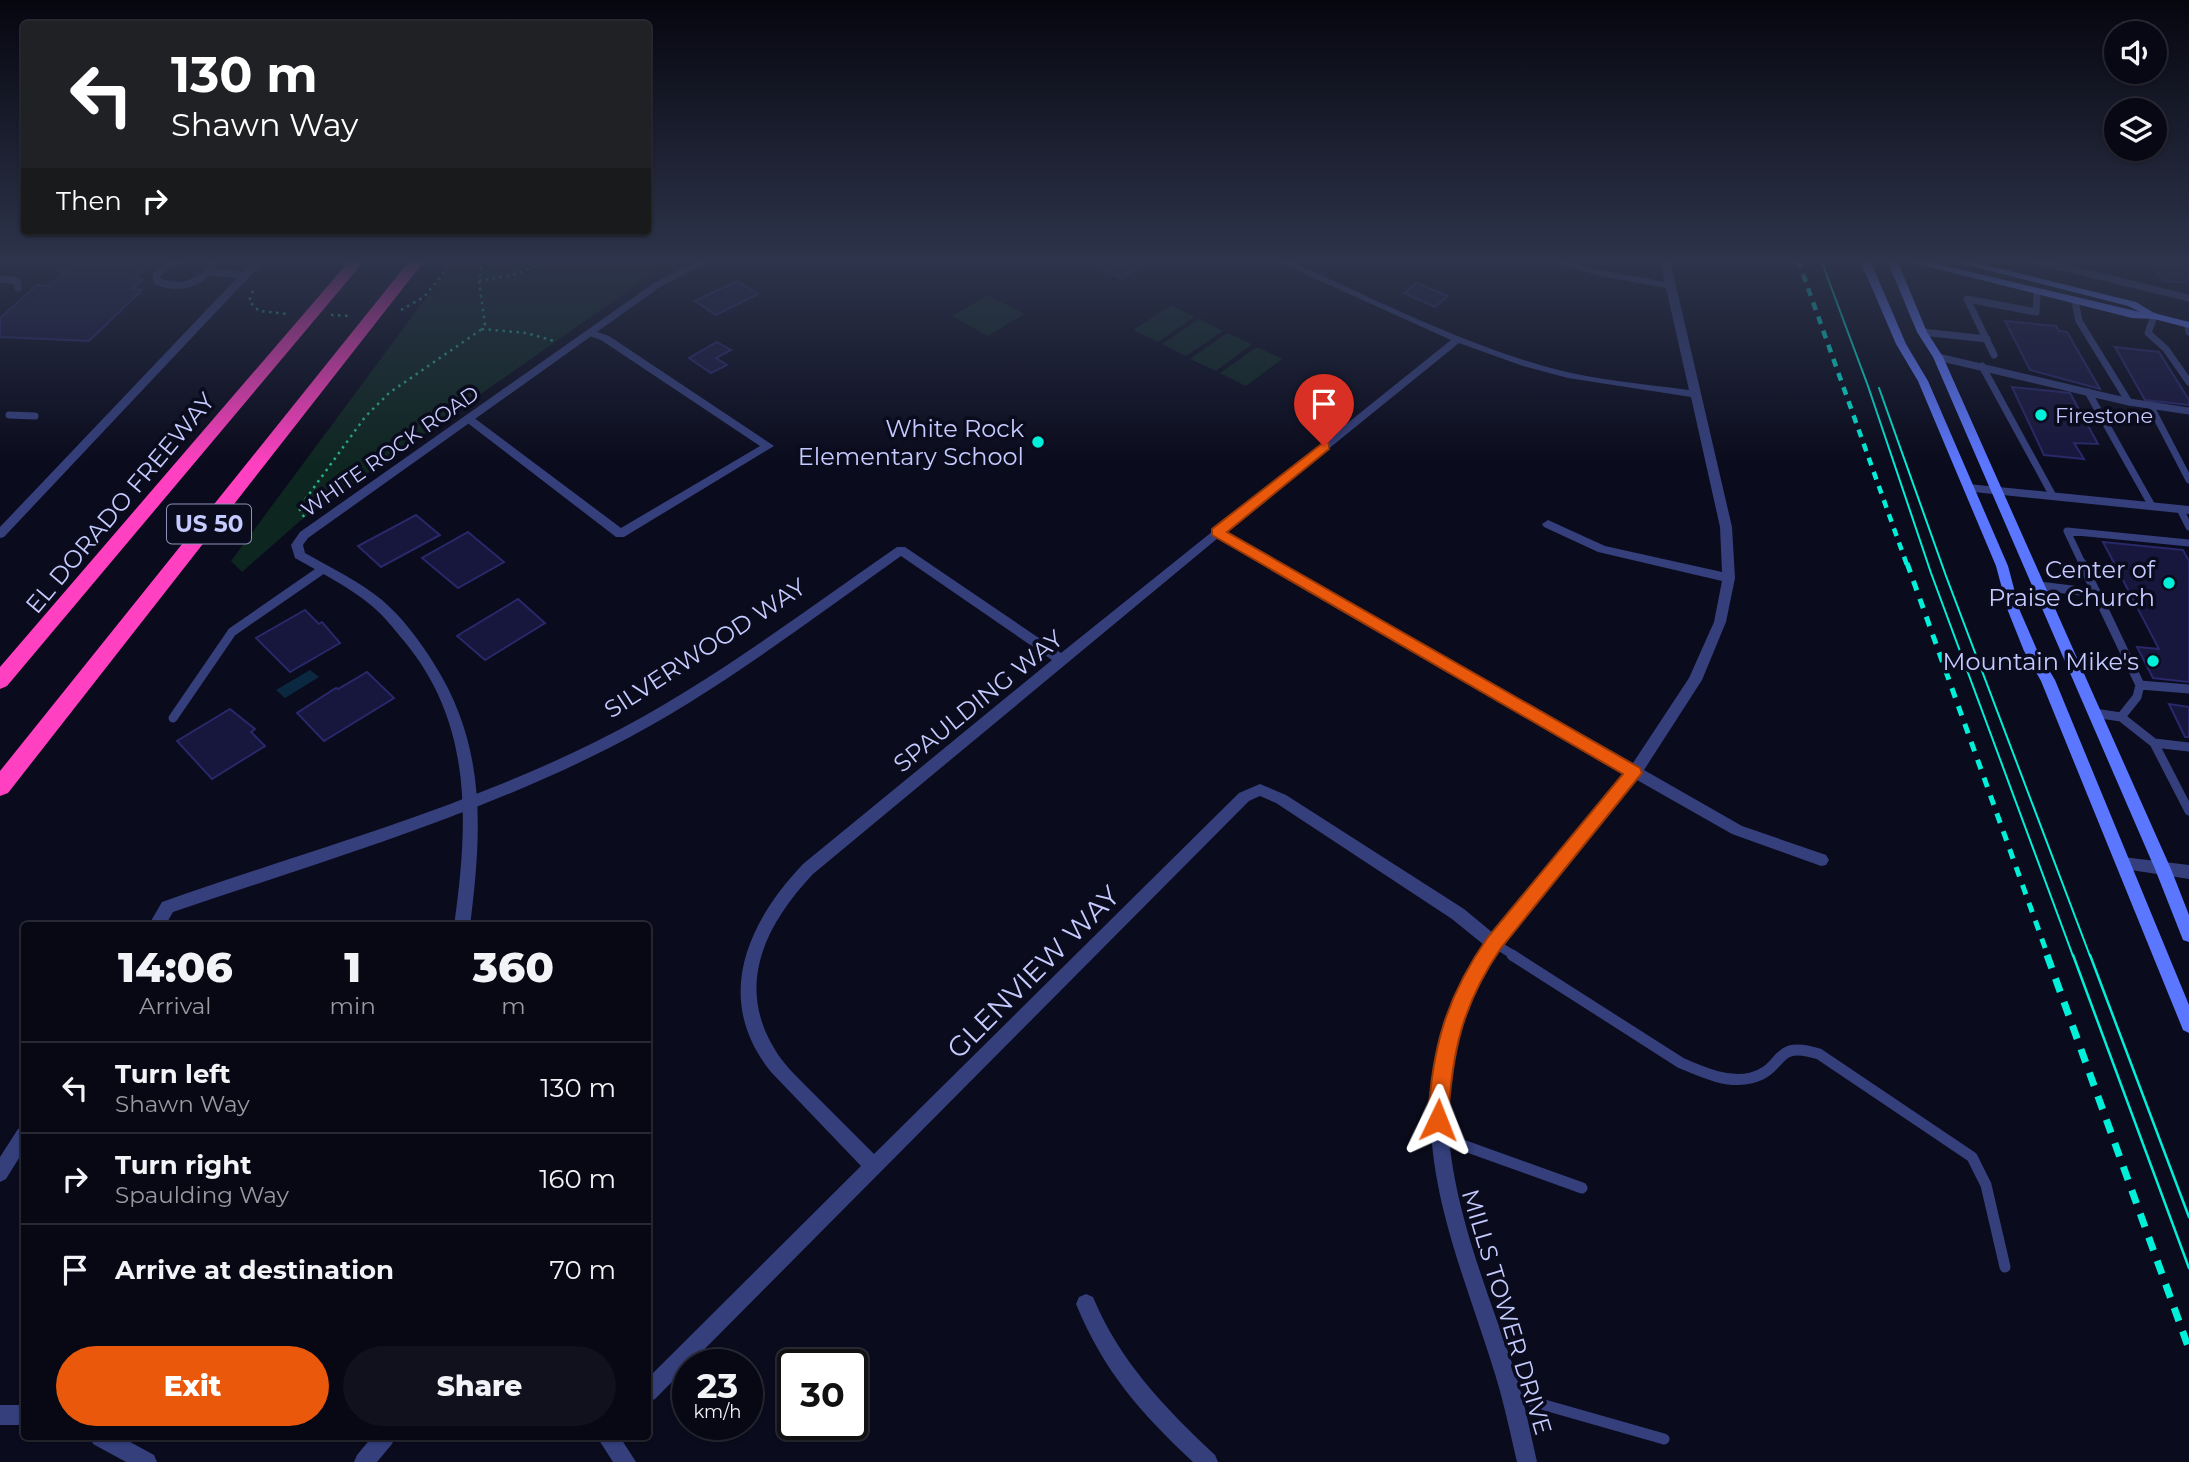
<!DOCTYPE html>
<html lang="en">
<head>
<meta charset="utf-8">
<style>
	body { margin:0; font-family:Montserrat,sans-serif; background:#11111e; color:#f1f3f6; height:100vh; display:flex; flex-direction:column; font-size:26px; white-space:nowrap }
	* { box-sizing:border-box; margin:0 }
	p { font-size:23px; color:#989aa0 }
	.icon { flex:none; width:38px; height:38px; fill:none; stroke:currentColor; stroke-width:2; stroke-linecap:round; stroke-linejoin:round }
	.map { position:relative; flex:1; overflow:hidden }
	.details { position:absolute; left:21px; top:922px; width:630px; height:518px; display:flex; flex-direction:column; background:#080815; border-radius:7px; box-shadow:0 2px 5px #0004,0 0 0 2px #292934 }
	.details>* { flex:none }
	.banner { position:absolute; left:21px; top:21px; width:630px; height:214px; border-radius:7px; box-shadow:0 2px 5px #0004,0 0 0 2px #292934; background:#202124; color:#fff; overflow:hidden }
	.fabs { position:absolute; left:2104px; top:21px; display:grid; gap:14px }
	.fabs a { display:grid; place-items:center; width:63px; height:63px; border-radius:50%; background:#080815; box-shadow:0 2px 5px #0004,0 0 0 2px #292934; font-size:35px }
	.speed { position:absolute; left:672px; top:1349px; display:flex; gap:14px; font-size:35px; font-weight:700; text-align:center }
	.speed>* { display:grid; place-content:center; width:91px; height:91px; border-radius:50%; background:#080815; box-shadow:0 2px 5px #0004,0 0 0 2px #292934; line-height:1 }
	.speed small { font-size:18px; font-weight:400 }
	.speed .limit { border:4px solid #111; border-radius:10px; background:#fff; color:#111 }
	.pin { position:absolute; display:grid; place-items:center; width:60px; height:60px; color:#fff; margin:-72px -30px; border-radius:50% 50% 50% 0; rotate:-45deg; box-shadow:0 0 7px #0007 }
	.pin .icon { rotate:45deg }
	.me { position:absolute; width:77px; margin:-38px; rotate:2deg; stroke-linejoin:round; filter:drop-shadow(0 0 5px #0008) }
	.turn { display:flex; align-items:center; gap:24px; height:147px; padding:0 35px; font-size:32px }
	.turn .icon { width:91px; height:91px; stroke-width:2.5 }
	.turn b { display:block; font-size:49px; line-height:60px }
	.then { display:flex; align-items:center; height:66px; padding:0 35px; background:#0003; gap:14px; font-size:26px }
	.eta { display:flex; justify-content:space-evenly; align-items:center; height:119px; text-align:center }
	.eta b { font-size:42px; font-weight:800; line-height:49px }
	.action { display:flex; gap:14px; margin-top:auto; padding:14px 35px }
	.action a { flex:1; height:80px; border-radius:42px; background:#ea580c; color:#fff; font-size:28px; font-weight:800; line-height:80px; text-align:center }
	.action a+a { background:#11111e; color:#f1f3f6 }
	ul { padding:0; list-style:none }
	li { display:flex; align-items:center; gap:21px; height:91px; padding:0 35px; border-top:2px solid #292934 }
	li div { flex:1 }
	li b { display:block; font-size:26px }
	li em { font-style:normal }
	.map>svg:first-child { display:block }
</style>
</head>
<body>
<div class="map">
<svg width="2189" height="1462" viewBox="0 0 2189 1462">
	<rect width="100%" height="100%" fill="#0a0b1c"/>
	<!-- green -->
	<path fill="#0e2620" d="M454,260H678L659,269L300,521L242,572L231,561Z
		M988,295L1024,314L988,336L952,316Z
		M1171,305L1194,317L1158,342L1133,330Z
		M1199,319L1223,331L1186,356L1162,344Z
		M1227,333L1252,344L1216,371L1190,359Z
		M1257,347L1282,359L1246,386L1220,373Z"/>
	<!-- water -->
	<path fill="#0a2940" d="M310,670L319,677L285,698L276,690Z"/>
	<!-- building -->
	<path fill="#17163d" stroke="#28286a" stroke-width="2" d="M68,260H153L134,279H143L132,289L142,290L89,341L0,337V318L37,285L49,286L67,270H58Z
		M1107,260H1149L1121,278L1097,266Z
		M2149,260H2189V283L2164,281Z
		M737,281L758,294L716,315L695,301Z
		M1417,283L1448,296L1435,307L1404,293Z
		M2005,321L2056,326L2059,331L2067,332L2100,389L2030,370Z
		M717,342L731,350L716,358L727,365L711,373L689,358Z
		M2115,347L2159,352L2189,400V405L2145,400Z
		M2012,387L2070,393L2098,444L2074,443L2084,459L2044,455Z
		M416,515L440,535L381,567L358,546Z
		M468,532L504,562L458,588L422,558Z
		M2103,542L2183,550L2189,561V682L2153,678L2137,647L2159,649Z
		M518,599L545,623L485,660L457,636Z
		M305,610L319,624L322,622L340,643L290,672L256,638Z
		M367,672L394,698L324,741L297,713L336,688L338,689Z
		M2169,704L2189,707V737H2185Z
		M230,709L255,729L251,732L265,746L212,779L177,741Z"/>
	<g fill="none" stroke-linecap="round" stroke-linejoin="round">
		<!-- path -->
		<path stroke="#2aaf8d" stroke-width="2.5" stroke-dasharray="2.5 4.5" stroke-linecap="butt" d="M482,260L479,281L517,274L548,260
			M479,281L485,325L482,329L527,333L554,341
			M253,291L249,301L259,311L289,314
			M401,310L424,297L454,260
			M331,315L352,316
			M304,517L299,508L365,417L389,393L482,329"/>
		<!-- service-far2 -->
		<path stroke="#343f7c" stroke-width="7" d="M181,260L166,266L156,276L157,281C177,290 199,285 212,267L208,260
			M2033,260L2189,298
			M209,272L246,275
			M0,279L17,281L18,288
			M2075,301L2079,321L2129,402
			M2154,316L2148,333L2166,349L2189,382
			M2188,325L2189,332
			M1922,332L1987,339
			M1994,355L1967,299L2036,312L2037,293
			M1938,357L2129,402L2189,411
			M1982,366L2053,496
			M2088,392L2152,506
			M2150,405L2189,480
			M9,415L35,416
			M2180,509L2189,527
			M2083,565L2067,531L2189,543"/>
		<!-- service-far1 -->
		<path stroke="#343f7c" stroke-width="9" d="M2082,563L2140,685L2189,689
			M2039,586L2097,593
			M2140,685L2137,697L2121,717L2154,743
			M2094,713L2121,717
			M173,718L232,632L323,569
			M2189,747L2154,743L2189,811
			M1494,943L1515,956"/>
		<!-- service -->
		<path stroke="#343f7c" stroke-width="11" d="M1512,955L1681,1063C1702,1072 1728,1084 1751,1078C1786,1069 1772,1039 1819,1054L1972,1157L1986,1185L2005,1267
			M1440,1137L1582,1188
			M1513,1396L1664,1439"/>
		<!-- minor -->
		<path fill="#343f7c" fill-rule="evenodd" d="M1274,260H1288C1374,299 1460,343 1551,368C1596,380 1643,384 1689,390L1666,288L1600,276L1545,260H1562L1600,270L1665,282L1660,260H1670L1732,527L1735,578L1726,622L1702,680L1644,770L1742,826L1826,855L1829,860L1826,865L1821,866L1732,834L1637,780C1607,817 1576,854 1546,891C1518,925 1489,959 1470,1000C1415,1122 1474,1252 1514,1369C1524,1400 1530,1431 1537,1462H1517C1510,1432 1504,1403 1495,1374C1462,1267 1414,1166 1436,1052C1443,1013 1465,978 1484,945L1452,919L1276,803L1260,796L1249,801L655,1399L648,1402V1378L861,1166L771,1072C713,1000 746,924 803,864L1052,660L901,556C806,623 713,695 609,748C471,818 320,862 173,912L165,926H148L162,902C309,850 460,810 599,740C705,687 800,614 897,547H905L1061,653L1451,340ZM1459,343L1523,366L1568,378L1691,397L1720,527L1722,572L1605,546L1548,520L1542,524L1544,527L1598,552L1722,581L1714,622L1689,678L1633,763L1226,532ZM1218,538L1625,773L1493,933L1464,909L1286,795L1260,784L1239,793L874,1154C851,1131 828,1108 805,1085C794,1074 782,1062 774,1048C735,983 767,923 813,874Z
			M591,330L609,336L774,446L624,537H616L465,421V417H473L621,528L760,446L601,340L587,335V331Z
			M1968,484L2189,506V514L1964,491V485Z
			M2123,857L2189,865V879L2118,868L2115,863L2118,858Z
			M24,1126V1150L6,1179L0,1182V1157L18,1129Z
			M1086,1294L1093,1297C1120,1362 1165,1408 1215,1455L1218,1462H1193C1140,1412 1104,1372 1076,1304L1079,1297Z
			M0,1405H24V1425H0Z
			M90,1437H121L154,1455L157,1462H126L93,1444Z
			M372,1437H395L392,1444L377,1462H354L357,1455Z"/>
		<!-- tertiary -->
		<path fill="#343f7c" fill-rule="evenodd" d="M254,260H265L4,537L0,538V527Z
			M699,260H712L660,287L308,538L303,545L305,553C331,568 359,581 382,600C402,617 419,640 433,662C487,746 482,831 470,926H454C468,825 474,725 404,641C394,629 384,616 372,606C348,586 321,573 295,558L291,545L300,532L654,283Z
			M597,1437H620L636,1462H613Z"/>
		<!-- secondary -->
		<path fill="#5c77ff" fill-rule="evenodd" d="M1860,260H1870L1906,344L1928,381L2008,566L2020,611L2037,650L2055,680L2189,1005V1033L2183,1030L2181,1025L2041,681L2024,651L2008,611L1996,566L1918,381L1896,344Z
			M1887,260H1897L1927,332L1943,357L2171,869L2189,915V942L2183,940L2181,935L2155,869L1933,357L1917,332Z
			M1902,260H1920L2140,312L2128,306L1947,260H1965L2136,302L2154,313L2189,322V328L2154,319L2132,318Z"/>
		<!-- motorway -->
		<path fill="#ff40c0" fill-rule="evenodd" d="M350,260H365L7,686L0,689V667Z
			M410,260H425L8,793L0,796V771Z"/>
		<!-- tram-far1 -->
		<path stroke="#00f0da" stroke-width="2" d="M1821,260L1868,386L1931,573L2073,956
			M1879,388L1946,576L2090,956"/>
		<!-- tram -->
		<path stroke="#00f0da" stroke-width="2.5" d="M2073,955L2189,1268
			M2090,955L2189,1217"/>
		<!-- rail-far2 -->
		<path stroke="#00f0da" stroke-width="4.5" stroke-dasharray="8 7" stroke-linecap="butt" d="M1798,260L1907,565"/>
		<!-- rail-far1 -->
		<path stroke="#00f0da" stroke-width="5" stroke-dasharray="10 9" stroke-linecap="butt" d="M1907,563L2048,956"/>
		<!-- rail -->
		<path stroke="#00f0da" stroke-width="7" stroke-dasharray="14 11" stroke-linecap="butt" d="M2047,955L2189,1349"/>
	</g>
	<!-- sky -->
	<linearGradient id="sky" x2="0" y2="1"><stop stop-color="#06060f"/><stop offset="0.56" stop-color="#2d344b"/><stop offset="1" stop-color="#2d344b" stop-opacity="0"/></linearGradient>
	<rect width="2189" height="465" fill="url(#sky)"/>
	<!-- route -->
	<path fill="#ea580c" stroke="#983908" stroke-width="2" d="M1324,442L1329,443V449L1227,532L1640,768L1642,773L1501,948C1462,1005 1452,1052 1448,1120L1445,1127L1438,1130L1431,1127L1428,1120C1432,1048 1446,997 1488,937L1623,774L1212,535V529Z"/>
	<!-- markers -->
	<g fill="#00f0da" stroke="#0a0b1c" stroke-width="2.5">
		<circle cx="2041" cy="415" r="7"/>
		<circle cx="1038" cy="442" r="7"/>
		<circle cx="2169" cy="583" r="7"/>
		<circle cx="2153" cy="661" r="7"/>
	</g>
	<g text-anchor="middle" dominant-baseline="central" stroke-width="7" stroke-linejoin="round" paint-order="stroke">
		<!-- far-poi labels -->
		<g font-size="21" fill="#c5caff" stroke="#0a0b1c" text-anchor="start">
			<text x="2055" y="415">Firestone</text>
		</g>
		<!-- far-street labels -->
		<g font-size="21" fill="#c5caff" stroke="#0a0b1c">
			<text transform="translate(390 451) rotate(-35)">WHITE ROCK ROAD</text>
		</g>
		<!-- shield labels -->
		<rect fill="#0a0b1c" stroke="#8d91bb" stroke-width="2" x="167" y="504.5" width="84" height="39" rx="5"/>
		<g font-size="23" font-weight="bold" fill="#c5caff">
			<text x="209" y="524">US 50</text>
		</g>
		<!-- poi labels -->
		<g font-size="24" fill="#c5caff" stroke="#0a0b1c" text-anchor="end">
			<text x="1024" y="428">White Rock<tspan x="1024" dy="28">Elementary School</tspan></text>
			<text x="2155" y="569">Center of<tspan x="2155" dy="28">Praise Church</tspan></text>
			<text x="2139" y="661">Mountain Mike's</text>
		</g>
		<!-- street labels -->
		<g font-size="24" fill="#c5caff" stroke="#0a0b1c">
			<text transform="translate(120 503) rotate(-50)">EL DORADO FREEWAY</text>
			<text transform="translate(705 648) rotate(-33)">SILVERWOOD WAY</text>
			<text transform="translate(978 701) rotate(-39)">SPAULDING WAY</text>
			<text transform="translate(1507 1312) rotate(73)">MILLS TOWER DRIVE</text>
		</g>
		<!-- near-street labels -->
		<g font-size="28" fill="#c5caff" stroke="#0a0b1c">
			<text transform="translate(1033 972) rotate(-45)">GLENVIEW WAY</text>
		</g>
	</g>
</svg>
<div class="fabs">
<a><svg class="icon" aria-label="sound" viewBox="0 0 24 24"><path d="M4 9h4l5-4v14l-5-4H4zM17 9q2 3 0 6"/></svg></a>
<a><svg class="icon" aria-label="layers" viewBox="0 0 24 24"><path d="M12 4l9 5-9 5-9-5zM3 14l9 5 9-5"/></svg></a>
</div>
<div class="speed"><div>23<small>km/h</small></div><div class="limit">30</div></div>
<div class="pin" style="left:1324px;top:446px;background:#d93025"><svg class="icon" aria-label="arrive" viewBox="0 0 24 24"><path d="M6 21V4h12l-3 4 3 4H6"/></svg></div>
<svg class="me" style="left:1438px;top:1120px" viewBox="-20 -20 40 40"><path d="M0-17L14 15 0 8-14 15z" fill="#ea580c" stroke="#fff" stroke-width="4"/></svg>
<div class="banner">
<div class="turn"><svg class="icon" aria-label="left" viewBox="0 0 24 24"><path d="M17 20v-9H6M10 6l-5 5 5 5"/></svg><div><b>130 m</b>Shawn Way</div></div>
<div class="then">Then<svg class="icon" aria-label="right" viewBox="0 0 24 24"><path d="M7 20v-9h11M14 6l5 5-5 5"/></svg></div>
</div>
<section class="details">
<div class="eta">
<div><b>14:06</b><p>Arrival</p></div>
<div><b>1</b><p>min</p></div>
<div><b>360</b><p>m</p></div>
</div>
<ul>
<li><svg class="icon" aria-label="left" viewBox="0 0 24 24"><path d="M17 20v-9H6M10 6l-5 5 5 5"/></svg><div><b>Turn left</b><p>Shawn Way</p></div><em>130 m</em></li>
<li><svg class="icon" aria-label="right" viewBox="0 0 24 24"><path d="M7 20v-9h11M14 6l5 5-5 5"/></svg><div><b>Turn right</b><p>Spaulding Way</p></div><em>160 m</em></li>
<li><svg class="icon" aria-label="arrive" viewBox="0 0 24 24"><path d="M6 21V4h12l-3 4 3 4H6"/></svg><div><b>Arrive at destination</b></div><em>70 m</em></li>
</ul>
<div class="action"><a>Exit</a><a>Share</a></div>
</section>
</div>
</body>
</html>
